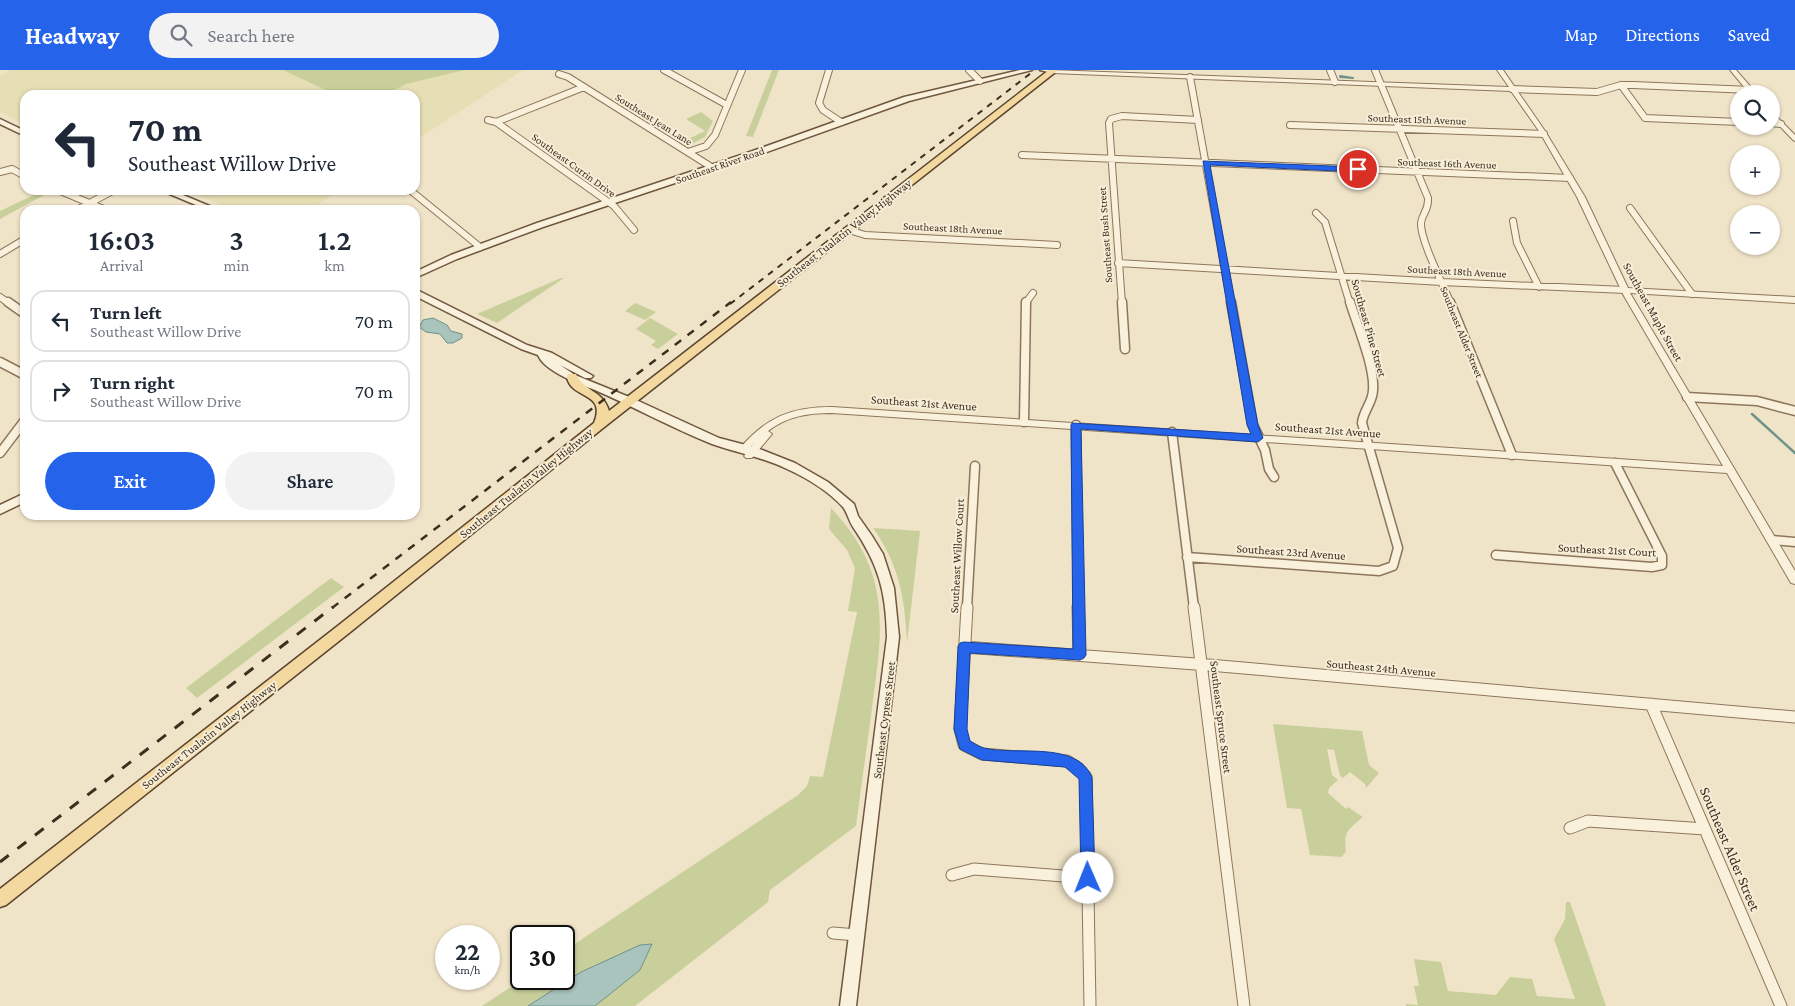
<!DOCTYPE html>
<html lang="en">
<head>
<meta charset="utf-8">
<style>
	body { margin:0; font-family:"Crimson Pro",serif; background:#f2f2f3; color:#1f2937; height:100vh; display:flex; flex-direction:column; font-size:19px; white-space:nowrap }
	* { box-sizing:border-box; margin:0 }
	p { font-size:16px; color:#747a83 }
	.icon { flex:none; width:28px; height:28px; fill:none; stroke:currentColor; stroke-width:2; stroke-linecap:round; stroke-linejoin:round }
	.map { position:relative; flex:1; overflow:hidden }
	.side { position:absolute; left:20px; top:135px; width:400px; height:315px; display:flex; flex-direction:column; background:#fff; border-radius:15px; box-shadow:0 1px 4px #0004 }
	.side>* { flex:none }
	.top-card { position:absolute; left:20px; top:20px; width:400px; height:105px; border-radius:15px; box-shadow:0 1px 4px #0004; background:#fff; color:#1f2937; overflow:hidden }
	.buttons { position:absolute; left:1730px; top:15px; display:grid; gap:10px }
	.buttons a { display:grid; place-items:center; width:50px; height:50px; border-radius:50%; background:#fff; box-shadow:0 1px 4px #0004; font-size:25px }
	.speed { position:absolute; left:435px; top:855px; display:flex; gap:10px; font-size:25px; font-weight:700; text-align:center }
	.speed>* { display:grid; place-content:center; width:65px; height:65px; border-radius:50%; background:#fff; box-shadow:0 1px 4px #0004; line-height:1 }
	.speed small { font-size:12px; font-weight:400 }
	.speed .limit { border:2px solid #111; border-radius:8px; background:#fff; color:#111 }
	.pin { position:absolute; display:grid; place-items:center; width:42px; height:42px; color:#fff; margin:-21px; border:2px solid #fff; border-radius:50%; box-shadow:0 1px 5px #0007 }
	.me { position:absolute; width:55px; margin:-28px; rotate:359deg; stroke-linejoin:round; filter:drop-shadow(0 0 4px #0008) }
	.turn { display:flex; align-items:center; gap:18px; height:105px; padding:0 25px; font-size:22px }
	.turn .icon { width:65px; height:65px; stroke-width:2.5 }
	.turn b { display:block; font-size:35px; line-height:42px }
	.eta { display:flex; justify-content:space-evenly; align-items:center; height:85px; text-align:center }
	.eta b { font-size:30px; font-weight:600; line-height:35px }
	.button { display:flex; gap:10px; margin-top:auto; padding:10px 25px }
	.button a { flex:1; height:58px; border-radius:30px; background:#2563eb; color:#fff; font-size:20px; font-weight:600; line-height:58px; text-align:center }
	.button a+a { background:#f2f2f3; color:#1f2937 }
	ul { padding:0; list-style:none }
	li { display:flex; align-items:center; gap:15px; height:62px; margin:0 10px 8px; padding:0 15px; border:2px solid #e0e1e3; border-radius:15px }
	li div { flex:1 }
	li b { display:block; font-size:19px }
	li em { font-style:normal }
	header { display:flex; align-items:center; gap:30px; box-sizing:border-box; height:70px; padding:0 25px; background:#2563eb; color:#fff }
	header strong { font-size:24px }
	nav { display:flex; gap:28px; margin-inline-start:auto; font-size:18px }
	.search { width:350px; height:45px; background:#f2f2f3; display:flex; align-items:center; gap:12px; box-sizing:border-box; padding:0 18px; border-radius:28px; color:#747a83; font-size:19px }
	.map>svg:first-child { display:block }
</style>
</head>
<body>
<header>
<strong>Headway</strong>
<div class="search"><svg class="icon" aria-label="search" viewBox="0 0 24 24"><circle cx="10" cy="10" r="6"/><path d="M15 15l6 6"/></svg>Search here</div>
<nav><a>Map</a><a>Directions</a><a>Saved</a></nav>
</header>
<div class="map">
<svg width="1795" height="936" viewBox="0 0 1795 936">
	<rect width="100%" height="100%" fill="#f0e4c8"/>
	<!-- farmland -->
	<path fill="#e6deb5" d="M9,0H283L336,25H25V55L0,42V6Z
		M465,0H523L415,71V25H385L406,14Z
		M184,120H340L310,140H235Z"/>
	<!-- green -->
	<path fill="#c9cf9b" d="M283,0H465L406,14L385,25H336Z
		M772,0H779L753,67L746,66Z
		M701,42L713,51L705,67L690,75L684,71L705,61L686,49Z
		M42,121L48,123L0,149V141Z
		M561,208H564L497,253L477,244Z
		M635,233L656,242L645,250L625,241Z
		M650,248L678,264L658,279L651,275L656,271L636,259Z
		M831,438C892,502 883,558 872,638C867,677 861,717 856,756L770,820L768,832L635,936H482L523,909H564V881L798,725L807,716L810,706L823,707L857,542L848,541L855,498L847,480L829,459Z
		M873,458L920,461L907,573C905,529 899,494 873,458Z
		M331,508L344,517L197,628L186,618Z
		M1273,654L1362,661L1369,695L1379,703L1366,718L1365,714L1350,702L1343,708L1340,706L1334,680L1327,679L1332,705L1338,710L1329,718L1328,723L1346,739L1348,737L1363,747C1349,759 1343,761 1346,781L1342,787L1310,785L1301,739L1287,738Z
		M1566,832H1570L1606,936H1406V934L1418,935L1414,916H1419L1414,889L1441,892L1448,921L1496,925L1510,907L1532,909L1537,926L1575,929L1554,869L1565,849Z"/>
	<!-- water -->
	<path fill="#a9c4bc" stroke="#6f938a" d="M433,248L447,255L451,261L462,264V268L453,273H447L440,264L426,262L419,257L423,250Z
		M652,874L640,900L595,936H528L581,902L640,875Z"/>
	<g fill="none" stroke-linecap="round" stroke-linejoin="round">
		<!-- stream-far1 -->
		<path stroke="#6f938a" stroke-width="2" d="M1340,6L1353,8L1340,7"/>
		<!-- stream -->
		<path stroke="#6f938a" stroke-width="2.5" d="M1752,344L1795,383"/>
		<defs>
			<path id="minor-far2" d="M664,0L727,35
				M829,0L819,33L823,40L841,52
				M969,0L980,11
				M1330,0L1335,12
				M1375,0L1428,128C1429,141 1422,143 1421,153C1420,170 1444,216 1451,234
				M559,4L568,7L713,98
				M1190,7L1231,234
				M1621,15L1645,48L1739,52
				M1512,19L1597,22L1621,15H1633L1751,20
				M488,50L496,52L584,17
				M496,52L614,136L634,160
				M1771,53L1781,54
				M1290,55L1544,64
				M688,82L706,76L715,65L742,0
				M1022,85L1570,108
				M0,102L12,99L25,106
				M58,120L106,140
				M410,120L480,177
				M1630,138L1692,224
				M77,140L114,120
				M1316,143L1325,152L1350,234
				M1513,151L1517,173L1539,217
				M849,160L865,165L1057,175
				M0,184L25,169
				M1118,193L1442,212L1625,220
				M0,227L10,234
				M1025,234L1033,223
				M1122,234L1109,53L1111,49L1122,46L1198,50"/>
			<path id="minor-far1" d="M8,232L25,244
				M1122,232L1125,279
				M1231,232L1253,355L1265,380L1269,399L1274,407
				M1450,232L1512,385
				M0,292L25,305
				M1687,327L1757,331L1795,341
				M1024,352L1026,232
				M1076,355L1078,538
				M1172,362L1194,538
				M0,383L25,350
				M1772,470L1795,472
				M1496,485L1652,497L1662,495V486L1615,393
				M1187,487L1379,501L1393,496L1398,478L1362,353C1363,341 1373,332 1373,320C1375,297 1357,255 1350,232
				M967,538L975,396"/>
			<path id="minor" d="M967,537L960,659L964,675L982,684L1067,691L1078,698L1086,707L1090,936
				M1078,537L1079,585
				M1194,537L1244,936
				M964,577L1209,595L1795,647
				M1651,634L1781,936
				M1570,758L1588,751L1705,759
				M952,805L974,799L1088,808
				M833,863L857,865"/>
			<path id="tertiary" d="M1050,0L1509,17L1497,0H1503L1545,61L1585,127L1628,218L1795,227V233L1630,223L1795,501V514L1791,513L1727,403L832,343C808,343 788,346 768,361L772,364L752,388H746L744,386L754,373L746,382H740L738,380L740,378C767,347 791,337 832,337L1723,396L1624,226L1577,127L1539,61L1511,21L1052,3L1050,2Z
				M1730,0H1736L1757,24H1750Z
				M1771,41L1795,65V71L1793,70L1771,47Z"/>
			<path id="secondary" d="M1020,0H1032L909,31L753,87L543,157L457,189L415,208V202L451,185L537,153L747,83L904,27Z
				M1040,0H1055V1L1052,3Z
				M0,49L25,61V66L0,54Z
				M160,120H171L219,140H208Z
				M415,219L527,275L552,283L593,306L591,308H585L560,295L575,305L634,329L719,368L757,378L795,393L828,412L854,434L858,446L872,466L883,484L894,518L899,567L856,936H840L887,567C886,522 879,495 853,457C849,451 847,442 843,437C828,421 807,408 787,399C763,387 737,383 712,374C672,358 634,337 595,320C579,314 544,301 538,285L521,279L415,226Z
				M25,423V432L0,444V435Z"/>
			<path id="primary" d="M1049,0H1058L603,358L349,563L6,835L0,837V819L339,555L594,353C607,321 571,330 567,307L568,304H576C584,322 603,320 609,341Z"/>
		</defs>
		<!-- minor-far2 casing -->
		<use href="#minor-far2" stroke="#8d765c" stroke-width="8"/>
		<!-- minor-far1 casing -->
		<use href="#minor-far1" stroke="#8d765c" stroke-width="11"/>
		<!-- minor casing -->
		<use href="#minor" stroke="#8d765c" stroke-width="13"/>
		<!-- tertiary casing -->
		<use href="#tertiary" stroke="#8d765c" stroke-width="2"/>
		<!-- secondary casing -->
		<use href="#secondary" stroke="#6f573f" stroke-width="3"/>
		<!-- primary casing -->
		<use href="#primary" stroke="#5b4430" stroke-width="3"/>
		<!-- minor-far2 -->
		<use href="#minor-far2" stroke="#faf1dc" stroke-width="6"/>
		<!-- minor-far1 -->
		<use href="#minor-far1" stroke="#faf1dc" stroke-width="8"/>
		<!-- minor -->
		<use href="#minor" stroke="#faf1dc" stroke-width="11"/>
		<!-- tertiary -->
		<use href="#tertiary" fill="#faf1dc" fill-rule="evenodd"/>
		<!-- secondary -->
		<use href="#secondary" fill="#faf1dc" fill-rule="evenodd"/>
		<!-- primary -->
		<use href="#primary" fill="#f3d9a0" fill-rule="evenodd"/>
		<!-- rail-far2 -->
		<path stroke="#3d2e20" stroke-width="2" stroke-dasharray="6 6" stroke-linecap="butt" d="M730,234L1035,0"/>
		<!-- rail-far1 -->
		<path stroke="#3d2e20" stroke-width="2.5" stroke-dasharray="8 8" stroke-linecap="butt" d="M332,538L731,232"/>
		<!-- rail -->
		<path stroke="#3d2e20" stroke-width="3" stroke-dasharray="11 11" stroke-linecap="butt" d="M0,792L333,537"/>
	</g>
	<!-- route -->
	<path fill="#2563eb" stroke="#184099" d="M1203,91L1358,97L1362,99L1358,102L1210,95L1258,355L1263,368L1258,372L1081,359L1086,585L1084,588L1080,590L970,583L967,659L970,671C974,673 979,677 984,678C1016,686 1076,670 1092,707L1095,808L1093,813L1088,816L1083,813L1081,808L1079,709L1065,697L982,690L960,679L954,659L958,577L960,573L964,572L1073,579L1071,355L1072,353L1251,364L1247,355Z"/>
	<g text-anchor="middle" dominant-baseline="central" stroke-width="4" stroke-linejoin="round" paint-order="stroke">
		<!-- far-street labels -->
		<g font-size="11" fill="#3d2e20" stroke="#f7eed8">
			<text transform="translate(654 49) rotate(32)">Southeast Jean Lane</text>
			<text transform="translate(1417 49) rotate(2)">Southeast 15th Avenue</text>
			<text transform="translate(1447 93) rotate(2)">Southeast 16th Avenue</text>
			<text transform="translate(574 95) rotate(36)">Southeast Currin Drive</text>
			<text transform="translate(720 95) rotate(-19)">Southeast River Road</text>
			<text transform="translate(953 158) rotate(3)">Southeast 18th Avenue</text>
			<text transform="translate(1105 165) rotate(-94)">Southeast Bush Street</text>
			<text transform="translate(1457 201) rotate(3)">Southeast 18th Avenue</text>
			<text transform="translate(1462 262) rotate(68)">Southeast Alder Street</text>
		</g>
		<!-- street labels -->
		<g font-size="12" fill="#3d2e20" stroke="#f7eed8">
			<text transform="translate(844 163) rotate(-38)">Southeast Tualatin Valley Highway</text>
			<text transform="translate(1653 242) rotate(61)">Southeast Maple Street</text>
			<text transform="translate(1369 258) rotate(74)">Southeast Pine Street</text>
			<text transform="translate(924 333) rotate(4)">Southeast 21st Avenue</text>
			<text transform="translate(1328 360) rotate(4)">Southeast 21st Avenue</text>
			<text transform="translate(526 413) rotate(-39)">Southeast Tualatin Valley Highway</text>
			<text transform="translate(1607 480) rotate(3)">Southeast 21st Court</text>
			<text transform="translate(1291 482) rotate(4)">Southeast 23rd Avenue</text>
			<text transform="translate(957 486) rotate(-87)">Southeast Willow Court</text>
			<text transform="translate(1381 598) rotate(5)">Southeast 24th Avenue</text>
			<text transform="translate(1221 647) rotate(83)">Southeast Spruce Street</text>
			<text transform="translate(884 650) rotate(-83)">Southeast Cypress Street</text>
			<text transform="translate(209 665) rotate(-38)">Southeast Tualatin Valley Highway</text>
		</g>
		<!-- near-street labels -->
		<g font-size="15" fill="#3d2e20" stroke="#f7eed8">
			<text transform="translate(1730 779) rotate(67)">Southeast Alder Street</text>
		</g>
	</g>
</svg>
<div class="buttons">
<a><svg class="icon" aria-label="search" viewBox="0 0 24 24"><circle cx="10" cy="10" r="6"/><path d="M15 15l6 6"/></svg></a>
<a>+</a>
<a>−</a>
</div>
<div class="speed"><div>22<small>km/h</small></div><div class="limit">30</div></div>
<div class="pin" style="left:1358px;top:99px;background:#d93025"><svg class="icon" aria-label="arrive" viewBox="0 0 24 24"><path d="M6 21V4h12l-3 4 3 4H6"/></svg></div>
<svg class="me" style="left:1088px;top:808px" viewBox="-20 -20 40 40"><circle r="19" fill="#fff"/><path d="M0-13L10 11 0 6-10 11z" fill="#2563eb"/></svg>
<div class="top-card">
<div class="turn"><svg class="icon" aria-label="left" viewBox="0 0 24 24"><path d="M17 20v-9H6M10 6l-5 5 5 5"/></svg><div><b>70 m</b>Southeast Willow Drive</div></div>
</div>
<section class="side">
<div class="eta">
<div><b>16:03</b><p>Arrival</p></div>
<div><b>3</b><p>min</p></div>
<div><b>1.2</b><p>km</p></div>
</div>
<ul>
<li><svg class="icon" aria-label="left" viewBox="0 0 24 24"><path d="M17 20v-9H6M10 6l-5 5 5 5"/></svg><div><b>Turn left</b><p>Southeast Willow Drive</p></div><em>70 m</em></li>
<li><svg class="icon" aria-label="right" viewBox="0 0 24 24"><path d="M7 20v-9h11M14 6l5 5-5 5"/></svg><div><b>Turn right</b><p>Southeast Willow Drive</p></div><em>70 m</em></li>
</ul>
<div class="button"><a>Exit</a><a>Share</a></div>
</section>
</div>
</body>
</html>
